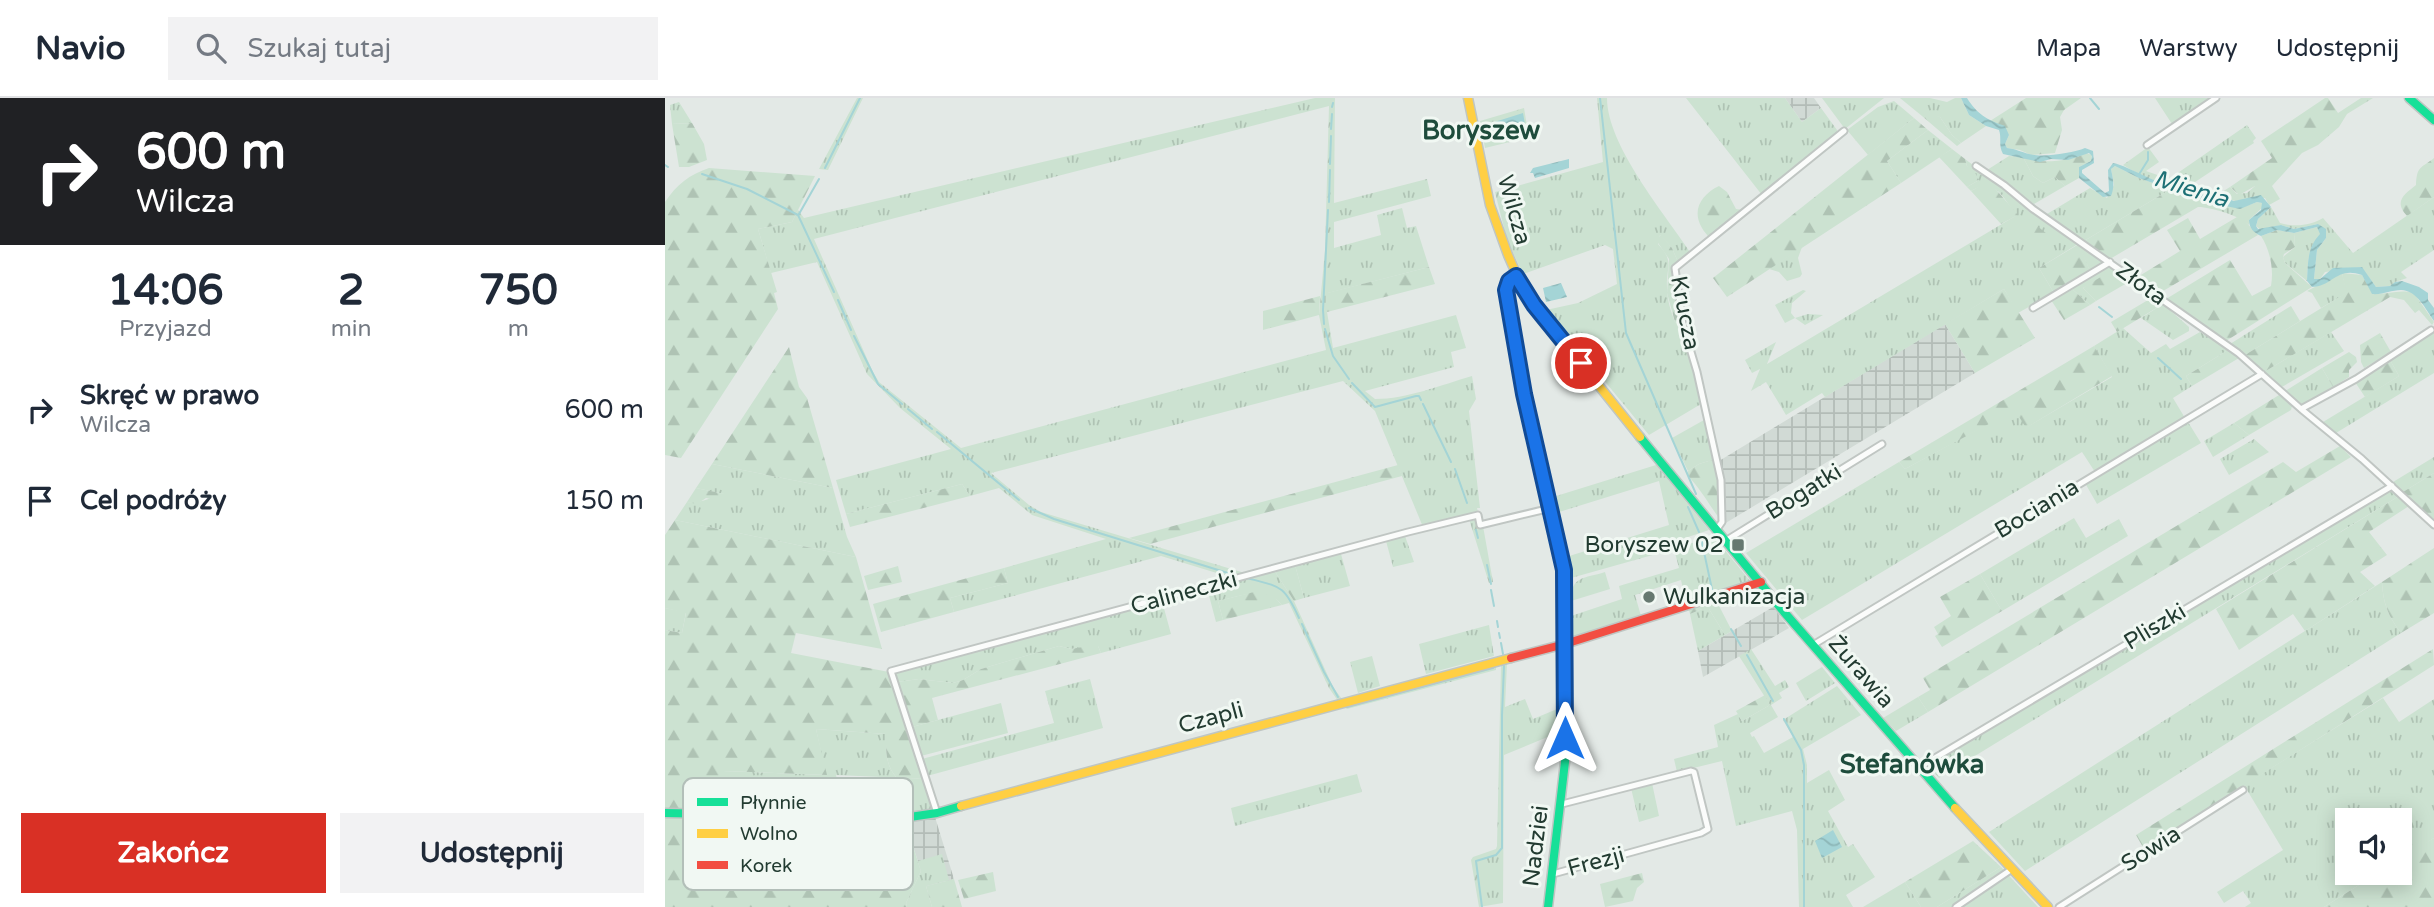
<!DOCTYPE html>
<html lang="pl">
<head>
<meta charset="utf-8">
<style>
	body { margin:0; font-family:"Varela Round",sans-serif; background:#f2f2f3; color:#1f2937; height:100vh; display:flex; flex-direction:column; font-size:26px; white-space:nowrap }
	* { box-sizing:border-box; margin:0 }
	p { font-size:23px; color:#747a83 }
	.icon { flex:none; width:38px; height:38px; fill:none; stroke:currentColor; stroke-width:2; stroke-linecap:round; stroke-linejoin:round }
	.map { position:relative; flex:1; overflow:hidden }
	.drawer { display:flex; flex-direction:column; background:#fff; width:665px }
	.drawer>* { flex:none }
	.guide { background:#202124; color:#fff; overflow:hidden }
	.controls { position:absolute; left:1670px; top:710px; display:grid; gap:14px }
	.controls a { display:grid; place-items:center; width:77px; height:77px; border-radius:0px; background:#fff; box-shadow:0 4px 18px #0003; font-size:35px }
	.pin { position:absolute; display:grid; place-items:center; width:60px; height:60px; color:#fff; margin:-30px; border:4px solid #fff; border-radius:50%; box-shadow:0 2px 7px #0007 }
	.me { position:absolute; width:77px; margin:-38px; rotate:0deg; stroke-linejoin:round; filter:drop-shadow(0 0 5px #0008) }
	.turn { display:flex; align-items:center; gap:24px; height:147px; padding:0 21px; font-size:32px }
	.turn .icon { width:91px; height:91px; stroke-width:2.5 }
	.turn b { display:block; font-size:49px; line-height:60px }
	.eta { display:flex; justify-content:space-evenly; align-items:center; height:119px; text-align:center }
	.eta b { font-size:42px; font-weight:700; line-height:49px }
	.action { display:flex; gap:14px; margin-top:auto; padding:14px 21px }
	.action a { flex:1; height:80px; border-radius:0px; background:#d93025; color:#fff; font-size:28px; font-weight:700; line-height:80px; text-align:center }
	.action a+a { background:#f2f2f3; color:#1f2937 }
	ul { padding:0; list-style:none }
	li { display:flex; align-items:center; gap:21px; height:91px; padding:0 21px }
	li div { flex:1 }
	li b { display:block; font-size:26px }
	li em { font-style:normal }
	header { display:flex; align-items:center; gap:42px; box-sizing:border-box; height:98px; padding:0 35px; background:#fff; border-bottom:2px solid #e0e1e3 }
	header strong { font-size:33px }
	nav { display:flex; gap:38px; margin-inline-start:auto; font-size:24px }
	.search { width:490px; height:63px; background:#f2f2f3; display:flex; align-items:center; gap:18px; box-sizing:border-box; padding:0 24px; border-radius:0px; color:#747a83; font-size:26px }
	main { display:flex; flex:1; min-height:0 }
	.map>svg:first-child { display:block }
</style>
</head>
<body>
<header>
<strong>Navio</strong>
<div class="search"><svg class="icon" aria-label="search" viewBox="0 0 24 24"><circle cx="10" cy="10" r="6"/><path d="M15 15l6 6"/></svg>Szukaj tutaj</div>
<nav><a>Mapa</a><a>Warstwy</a><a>Udostępnij</a></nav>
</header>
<main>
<section class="drawer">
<div class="guide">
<div class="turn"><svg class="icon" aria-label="right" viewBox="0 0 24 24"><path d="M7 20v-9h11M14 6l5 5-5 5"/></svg><div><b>600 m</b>Wilcza</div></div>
</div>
<div class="eta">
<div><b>14:06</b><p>Przyjazd</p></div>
<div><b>2</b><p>min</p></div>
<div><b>750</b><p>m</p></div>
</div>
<ul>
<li><svg class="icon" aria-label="right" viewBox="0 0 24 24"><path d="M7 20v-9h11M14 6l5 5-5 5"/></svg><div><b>Skręć w prawo</b><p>Wilcza</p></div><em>600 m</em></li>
<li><svg class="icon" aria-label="arrive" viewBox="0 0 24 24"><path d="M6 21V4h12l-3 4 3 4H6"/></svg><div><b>Cel podróży</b></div><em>150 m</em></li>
</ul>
<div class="action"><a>Zakończ</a><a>Udostępnij</a></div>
</section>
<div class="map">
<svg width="1769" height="809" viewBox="0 0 1769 809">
	<defs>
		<pattern id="industrial-grid" width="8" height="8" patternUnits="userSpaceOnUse" patternTransform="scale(1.75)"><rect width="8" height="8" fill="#d1dad5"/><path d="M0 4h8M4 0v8" fill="none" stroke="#b3bcb7"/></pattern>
		<pattern id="grass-tufts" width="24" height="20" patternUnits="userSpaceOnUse" patternTransform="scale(1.75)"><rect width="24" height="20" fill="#cce2d1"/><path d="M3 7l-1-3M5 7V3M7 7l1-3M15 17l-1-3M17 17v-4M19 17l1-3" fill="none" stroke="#afc3b4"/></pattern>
		<pattern id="forest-firs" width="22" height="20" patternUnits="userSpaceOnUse" patternTransform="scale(1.75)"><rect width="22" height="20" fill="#cce2d1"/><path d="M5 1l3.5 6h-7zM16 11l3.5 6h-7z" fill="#afc3b4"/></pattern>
		<pattern id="water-waves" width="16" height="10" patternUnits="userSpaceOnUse" patternTransform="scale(1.75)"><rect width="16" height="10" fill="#a4d4d6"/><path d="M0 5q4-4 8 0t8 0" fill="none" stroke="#8db7b8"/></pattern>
	</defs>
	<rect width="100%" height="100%" fill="#e3e9e6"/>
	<!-- industrial -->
	<path fill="url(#industrial-grid)" d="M1120,0H1149L1156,10L1137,24Z
		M1280,226L1310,275L1059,426V392L1054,363Z
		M1108,509L1124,530L1038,579L1033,553Z
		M270,719L289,781L261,788L240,724Z"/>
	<!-- grass -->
	<path fill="url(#grass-tufts)" fill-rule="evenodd" d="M192,0H198L163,72L154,71Z
		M650,0H670L669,105L762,81L766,98L669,124V150L716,137L712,117L737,110L742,130L751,128L764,169L663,195L662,214L668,250L791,217L801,250L786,254L789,269L700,293L710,301C742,301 776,287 807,278L811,301L804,313L815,410H812L813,414L758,429L710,313L678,283L326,375L364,407L376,414L583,476L568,480L496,458L289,514L285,500L343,485L339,470L441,441L367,417L334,390L305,398L297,386L181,416L171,382L286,351L235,310L202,276L152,164L106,175L93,131L127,124L133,112L139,120ZM664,8L660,152L654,217L661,252L296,350L214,284L208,274L149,141Z
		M932,0H942C942,47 999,115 1025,154L1013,164L1007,150L995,137L993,146C1010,164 1001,168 1002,190C1002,201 1006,214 1010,224L1017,227L1036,306L984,337L881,212L913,205L952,186L948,151L940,147L858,176L842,142L830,94L938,64Z
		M1021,0H1120L1137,24L1156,10L1172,32V37L1097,97Z
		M1157,0H1219L1180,31Z
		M1235,0H1265L1282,4L1290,0H1296L1304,17L1321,28L1296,45L1287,37L1275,19L1257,18Z
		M1490,0H1546L1507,26Z
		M1229,3L1249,20L1203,57L1182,32L1213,9Z
		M14,4L27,25L7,26L5,7Z
		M859,10L863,34L855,38L857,41L820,50L815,23Z
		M1582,27L1591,40L1588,43L1589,45L1524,88C1517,86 1513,88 1507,87C1490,84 1472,76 1458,67L1483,49L1494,64L1481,73L1504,81Z
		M1263,32L1287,51L1236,85L1222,63Z
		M1344,58L1358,59L1368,78L1378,85L1390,79L1400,88L1369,106L1322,72Z
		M1300,61L1439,165L1425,173L1413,146L1374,170L1389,195L1353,215L1339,191L1160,299L1157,295L1121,317L1101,284L1086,293L1095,271L1087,275L1080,262L1111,244L1102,266L1352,117C1336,99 1332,79 1306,93L1302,89L1314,82L1302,68Z
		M1450,68L1474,80L1506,91L1419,143L1382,116L1425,90L1442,100L1449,87L1446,71Z
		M1590,88H1607L1615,101L1604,107L1600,100L1570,103L1552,97L1565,89L1572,96L1582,95Z
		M1510,93C1538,95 1564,118 1592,104L1597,105L1598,109L1584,122V127C1573,117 1551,111 1536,109C1530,109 1525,110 1519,107C1513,104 1511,100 1510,93Z
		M1769,99V152L1736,174L1742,180L1730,184L1725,188L1711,189L1696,169L1660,174L1655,181H1649L1652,152L1661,140L1653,126L1629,131L1616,127L1596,132L1591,128L1593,121L1606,109L1615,125C1629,129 1645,128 1658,120L1688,155Z
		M1652,129L1656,136C1642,150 1643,164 1642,183L1620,165L1618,159L1630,149L1629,135Z
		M1137,149L1133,160L1137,176L1135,179L1122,183L1114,174L1104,171Z
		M1446,169L1465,183L1462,185L1449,175L1418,190L1431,203L1425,207L1406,190L1436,172Z
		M1677,175L1682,195L1656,210L1647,195L1642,193Z
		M1138,192L1141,193L1127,205L1126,215L1130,220L1143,216L1158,217L1140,227L1130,220L1120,225L1110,207Z
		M1498,206L1524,229V233L1508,242L1476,220Z
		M1626,208L1635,223L1580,257L1565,246Z
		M1458,230L1486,255L1501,246L1505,251L1535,234L1563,252L1521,278L1527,288L1508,300L1520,320L1430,374L1417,354L1137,522L1081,455L1234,364L1240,371L1350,311L1362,329L1447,279L1429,248Z
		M1666,234L1679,253L1615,290L1599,274Z
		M1769,234V275L1671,335L1658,324L1734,278L1725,262Z
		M1657,270L1668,289L1637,307L1620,293Z
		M1039,322L1050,361L1034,366L1023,373L1007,340Z
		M1523,324L1536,345L1432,406L1420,385Z
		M1569,325L1584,337L1548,359L1539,343Z
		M1589,341L1604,354L1564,377L1555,361Z
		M1769,359V375L1738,394L1728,384Z
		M47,366L168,390L182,439L191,459L10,422L22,404C35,406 46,399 59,396L31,390Z
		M991,367L1044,432L1008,444L1009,450L1049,439L1086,484L1021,505L1016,482L970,497L976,518L905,540L906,518L957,501L954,488L1014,470L1009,451L906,480L901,459L1004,427L994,383L891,415L888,399Z
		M1724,393L1734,398L1274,680L1262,667Z
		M1409,420L1421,440L1454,421L1463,438L1337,513L1315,476Z
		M804,421H811L813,429L818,428L828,484L824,485Z
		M740,438L749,464L728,469L721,443Z
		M676,456L685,488L639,500L630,467Z
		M609,472L629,503L668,589L677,601L673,603L664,590L624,505L617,507C600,487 575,498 553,503L558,522L551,524L542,490Z
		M940,474L945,491L906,503C906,477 919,481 940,474Z
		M1717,484C1718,505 1723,518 1736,535L1360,773L1324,734Z
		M497,503L506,536L436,555L433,548L406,551L394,548L316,571L298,582L288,585L254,581L232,584L230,578L234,572Z
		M0,510L21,514L17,535L0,532Z
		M1037,511H1044L1060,537L1033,553L1025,516Z
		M824,527L829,558L761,576L754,546Z
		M1086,551L1110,588L1120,582L1124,589L1114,595L1117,600L1106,607L1113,619L1085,635L1087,639L1089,638L1099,655L1128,639L1118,622L1172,588L1196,617L1138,651L1142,667V685L1164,672L1180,702L1163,713L1183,749L1188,746L1210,779L1181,797L1188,809H1134L1132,732L1127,713L1071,728L1057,663L1012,674L1009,661L1053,649L1049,627L1073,616L1077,623L1105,607L1074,558Z
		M707,558L715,588L693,595L685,564Z
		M842,565L840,609L860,601L868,621L897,609V633L839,657L838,805L814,809L806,762L808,759L831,751L832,748L836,567Z
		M831,568V572L682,611L679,609Z
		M1157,569L1170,585L1141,603L1131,585Z
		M425,581L438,630L262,678L257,661L389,625L380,593Z
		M1253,599L1263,614L1231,633L1218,620Z
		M1718,600L1734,624L1769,601V740L1755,749L1731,715L1717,723H1682V775H1713L1659,809H1580L1586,805L1578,793L1559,805L1552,794L1618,752L1579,687Z
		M336,605L343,635L256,658L247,629Z
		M151,631L221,636C221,652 220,666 231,679L258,681L268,712L239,718L215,716L217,679L171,677L180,715L63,713L58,673L161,677Z
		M692,676L697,694L570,728L566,710Z
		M987,685L994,718L974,724L966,690Z
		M277,756L284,782L261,788L267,809H242L241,805L256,773L253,763Z
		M1336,769L1373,809H1272Z
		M1240,784L1256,809H1198Z"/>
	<!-- forest -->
	<path fill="url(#forest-firs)" d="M1361,0H1416L1399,12L1395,19L1397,32L1390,55L1366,57L1355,52L1342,50L1340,46L1344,37L1325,23Z
		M1660,0H1663L1673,15L1696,0H1708L1682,16L1674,29L1653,47L1637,55L1607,88H1590L1576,96H1573L1565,89L1607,60L1596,43Z
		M1268,17L1275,19L1287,37L1296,45L1292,48L1257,18Z
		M1249,20L1263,32L1222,63L1236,85L1062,199L1048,180Z
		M27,25L39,46L42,62L24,69H14L7,26Z
		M1287,51L1300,61L1302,68L1308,71L1314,82L1302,89L1274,59Z
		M1421,55L1427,57L1426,63L1414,69V80L1400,88L1390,79L1378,85L1368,78L1358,59C1374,67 1406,63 1421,55Z
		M1769,60V99L1742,118C1728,103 1740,96 1751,87C1752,68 1755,71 1769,60Z
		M44,70L150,78L127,124L93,131L112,194L109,195L113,211L16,360L0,357V104C12,86 24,77 44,70Z
		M1319,86L1328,88L1353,117L1336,126L1306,93Z
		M1054,88L1062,94L1071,111L1078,112L1044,140C1042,136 1039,134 1037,130C1026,112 1037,96 1054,88Z
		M1506,91C1518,99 1511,109 1533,109L1445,161L1419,143Z
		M1572,119L1578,121L1593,137L1493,196L1471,180L1515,153L1502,132L1523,120L1535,141Z
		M1358,120L1371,127L1387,140L1374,154L1341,130L1352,121Z
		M1612,132L1629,135L1630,149L1619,156L1618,159L1620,165L1647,189L1561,243L1501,201L1565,162L1587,198L1606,188C1609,171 1605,152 1596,138Z
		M996,137L1007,150L1013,164L1007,169L1017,227L1010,224L1002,195L1004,161L991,142Z
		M1414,146L1425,173L1389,195L1374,170Z
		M764,169L770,186L662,214V195Z
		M1442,175H1449L1462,185L1431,203L1418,190Z
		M1677,175L1697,177L1708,196C1723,197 1733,191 1749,195L1769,224L1767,227L1754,212L1750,215L1739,202L1725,199L1599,274L1580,257L1681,195Z
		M1406,190L1425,207L1399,222L1386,202Z
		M1339,191L1370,240L1310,275L1280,226Z
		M655,198L654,217L598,232V213Z
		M1488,199L1498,206L1452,234L1446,224Z
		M1715,235L1726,254L1699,270L1696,264L1695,247Z
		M1429,248L1447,278L1361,330L1350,312L1240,371L1234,364Z
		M124,249L134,289L142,300L168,390L47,366Z
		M1563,252L1574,260L1527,288L1521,278Z
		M1684,254L1691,259L1692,264L1684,272V279L1668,289L1657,270Z
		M1725,262L1734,278L1700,299L1690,284Z
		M1614,297L1627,308L1626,312L1584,337L1569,325Z
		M1675,348L1686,359L1263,614L1253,599L1265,592L1258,580L1618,364L1631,374Z
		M1050,361L1054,380V420C1043,405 1035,390 1022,377L1023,373L1034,366Z
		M733,367L737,378L485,446L464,440Z
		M1769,375V423L1738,394Z
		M297,386L305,398L185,429L181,416Z
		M31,390L60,396L56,403L41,400L32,406L22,404Z
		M1734,398L1744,408L1704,434L1722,457L1695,474L1710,488L1640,533L1628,516L1574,552L1551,511Z
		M10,422L191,459L217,551L131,535L126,555L224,574L258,681L231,679C220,666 221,652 221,636L151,631L162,677L59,673L63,713L0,711V532L17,535L21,515L0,510V437Z
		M1769,450V515L1736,535C1723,518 1718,505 1717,484Z
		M630,467L639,500L629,503L609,472Z
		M233,468L237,484L203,492L199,478Z
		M339,470L343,485L285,500L289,514L216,534L208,506Z
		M1315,476L1337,513L1277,549L1270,538L1273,536L1269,529L1286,518L1275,499Z
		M593,493L609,499L617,507L558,522L553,503Z
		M1051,502L1067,533L1060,537L1044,511H1037L1025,516L1024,512Z
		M429,547L433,548L436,555L267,600L273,622L247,629L232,584L254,581L288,585L298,582L316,571L394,548L406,551Z
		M1768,551L1769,567L1479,751L1471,737Z
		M1100,597L1105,607L1077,623L1071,613Z
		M1731,714L1755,748L1769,740V809H1659L1713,775H1734V723H1717Z
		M0,718L240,724L256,773L241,805L242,809H0Z
		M1308,743L1336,769L1272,809H1256L1240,784Z
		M328,774L331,793L299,801L293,782Z
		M977,775L979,784L972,790L968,803L940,809L935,786Z
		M289,781L297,809H267L261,788Z"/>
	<!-- water -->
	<path fill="url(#water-waves)" d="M1296,0H1302C1312,16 1322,22 1340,28L1344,37L1340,46L1342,50C1351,51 1356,54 1364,56C1377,60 1408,55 1420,50L1428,53L1429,65L1417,72V75L1440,95L1444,93L1443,72L1448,65C1468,69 1495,91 1516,86L1569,103L1596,97L1606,109L1593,121L1591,128L1593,131L1616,127L1629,131L1653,126L1661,131V140L1652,152L1649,181H1655L1668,170L1697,169L1711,189L1725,188L1730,184L1737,183L1754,189L1763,195V202L1769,210V223C1761,212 1752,192 1736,192C1726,192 1718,197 1707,196L1697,177C1672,168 1668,188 1647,189L1642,183C1643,164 1642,150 1655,136L1652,129L1629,135L1612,132L1596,138C1589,135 1584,130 1584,122L1596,112L1597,105L1592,104L1575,111L1541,104L1526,95L1510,93L1474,80L1450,68L1446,71C1448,81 1450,88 1446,98L1438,99L1414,80V69L1426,63L1427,58L1424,55L1403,62L1386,61L1375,64L1338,56C1333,47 1337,41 1334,32L1321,28L1304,17Z
		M858,15L861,32L825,42L822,40L820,27Z
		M904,61V70L870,80L868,75H865L868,70Z
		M896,185L902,199L881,204L878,190Z
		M1168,732L1177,749L1157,760L1150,743Z"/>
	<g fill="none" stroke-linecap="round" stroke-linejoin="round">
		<!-- stream -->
		<path stroke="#a4d4d6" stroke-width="2" d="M935,0L961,235L1031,396
			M1425,0L1434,11
			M667,9L668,5
			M666,31L667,16
			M665,66L666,38
			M0,67L3,69
			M160,70L195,0
			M37,76L82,91L133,117L169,194
			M1473,78L1483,62V54
			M664,104L665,72
			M134,116L154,81
			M173,202L186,232
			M1434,209L1447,219
			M659,226L658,212L663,112
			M660,231L668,258L684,281
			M189,238L213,286L237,306
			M1493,260L1516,281
			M687,285L710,309L751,298H754L756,302
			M758,306L786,364
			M243,311L267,331
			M272,334L354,402
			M790,371L802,405
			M1023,409L1034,434
			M364,410L389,421L566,476
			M811,432L813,440
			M1036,440L1048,496
			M822,467L826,486
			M582,480C616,489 619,487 634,520
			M826,492L829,508
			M832,523L833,529
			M637,526L659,574L673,599
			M1066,531L1076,548
			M834,535L835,540
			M836,545L838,556
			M1082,557L1108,603
			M682,609L828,570
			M1119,621L1136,652L1139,667V809
			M817,809L811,763L831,757L837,750V617L839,568"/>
		<defs>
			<path id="street" d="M1482,47L1551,0
				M1311,68L1339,87L1368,111L1573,255L1636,311L1697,361L1769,427
				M1368,210L1445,164
				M1636,311L1691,281L1766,232
				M1052,431L1057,424L1056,382L1032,274L1018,227L1010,170L1179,33
				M1062,442L1217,346
				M1148,547L1597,276
				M1253,670L1727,388
				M272,715L226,573L743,434L813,417L815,427L886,410
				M888,776L1036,735L1043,731L1029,674L1026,673L897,706
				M1291,809L1347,771
				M1394,809L1578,692"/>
			<path id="fast" d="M1744,0L1769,22
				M975,339L1119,514L1290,710
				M0,715L238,720L272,715L296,708
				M883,809L900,664L901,484L899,467"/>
			<path id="slow" d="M803,0L825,107L843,157L854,182L869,207L975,339
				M296,708L846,560
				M1290,710L1383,809"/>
			<path id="jam" d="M851,178L844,183L841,192L859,296L899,467
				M846,560L900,546L1096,484"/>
		</defs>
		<!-- street casing -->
		<use href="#street" stroke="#c0c6c3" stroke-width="9"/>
		<!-- fast casing -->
		<use href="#fast" stroke="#bfc6c3" stroke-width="11"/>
		<!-- slow casing -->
		<use href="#slow" stroke="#bfc6c3" stroke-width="11"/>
		<!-- jam casing -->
		<use href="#jam" stroke="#bfc6c3" stroke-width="11"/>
		<!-- street -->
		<use href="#street" stroke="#fbfcfb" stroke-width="5"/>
		<!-- fast -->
		<use href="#fast" stroke="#16e098" stroke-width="8"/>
		<!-- slow -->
		<use href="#slow" stroke="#ffcf43" stroke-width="8"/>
		<!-- jam -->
		<use href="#jam" stroke="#f24e42" stroke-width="8"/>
	</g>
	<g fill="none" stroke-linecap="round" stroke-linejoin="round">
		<defs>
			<path id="route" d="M900,640L899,472L859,296L841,192L844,183L851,178L869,207L916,265"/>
		</defs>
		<!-- route casing -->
		<use href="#route" stroke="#114b97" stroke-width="18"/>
		<!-- route -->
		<use href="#route" stroke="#1a73e8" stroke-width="12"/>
	</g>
	<!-- markers -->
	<g fill="#667870" stroke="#f1f8f3" stroke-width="2.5">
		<rect x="1066" y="440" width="14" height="14" rx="3.5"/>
		<circle cx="984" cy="499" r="7"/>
	</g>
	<g text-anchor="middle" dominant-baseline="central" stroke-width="6" stroke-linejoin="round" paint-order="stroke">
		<!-- street labels -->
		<g font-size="23" fill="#223b31" stroke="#f1f8f3">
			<text transform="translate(849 112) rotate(74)">Wilcza</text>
			<text transform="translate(1476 186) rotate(36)">Złota</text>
			<text transform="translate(1020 215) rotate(79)">Krucza</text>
			<text transform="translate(1139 394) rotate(-32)">Bogatki</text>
			<text transform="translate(1372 411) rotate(-31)">Bociania</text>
			<text transform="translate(519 495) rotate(-15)">Calineczki</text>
			<text transform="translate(1490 529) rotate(-31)">Pliszki</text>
			<text transform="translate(1196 574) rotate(49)">Żurawia</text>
			<text transform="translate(546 620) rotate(-15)">Czapli</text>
			<text transform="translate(871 748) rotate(-83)">Nadziei</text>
			<text transform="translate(1486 751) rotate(-32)">Sowia</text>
			<text transform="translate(931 764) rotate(-15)">Frezji</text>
		</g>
		<!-- poi labels -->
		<g font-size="23" fill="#223b31" stroke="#f1f8f3" text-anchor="end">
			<text x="1059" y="447">Boryszew 02</text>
			<text x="998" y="499" text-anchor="start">Wulkanizacja</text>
		</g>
		<!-- water labels -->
		<g font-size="24" font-style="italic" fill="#1d7075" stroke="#f1f8f3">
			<text transform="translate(1526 91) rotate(17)">Mienia</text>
		</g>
		<!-- quarter labels -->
		<g font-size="26" font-weight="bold" fill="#1e4c3c" stroke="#f1f8f3">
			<text x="816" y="32">Boryszew</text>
			<text x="1247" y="666">Stefanówka</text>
		</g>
	</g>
	<!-- legend -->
	<rect x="18" y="680" width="230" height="112" rx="10" fill="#f1f8f3" stroke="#b3bfb9" stroke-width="2"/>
	<rect x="32" y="700" width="31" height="8" fill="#16e098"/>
	<rect x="32" y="731" width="31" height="9" fill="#ffcf43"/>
	<rect x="32" y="763" width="31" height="8" fill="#f24e42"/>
	<g font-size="19" fill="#223b31">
		<text x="75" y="711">Płynnie</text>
		<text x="75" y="742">Wolno</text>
		<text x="75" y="774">Korek</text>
	</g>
</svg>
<div class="controls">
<a><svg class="icon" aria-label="sound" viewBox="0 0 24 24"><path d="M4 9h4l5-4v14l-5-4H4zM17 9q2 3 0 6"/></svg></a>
</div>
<div class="pin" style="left:916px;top:265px;background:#d93025"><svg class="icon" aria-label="arrive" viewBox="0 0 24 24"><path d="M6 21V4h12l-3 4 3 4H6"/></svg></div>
<svg class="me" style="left:900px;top:640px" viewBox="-20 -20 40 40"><path d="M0-17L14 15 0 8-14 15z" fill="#1a73e8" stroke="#fff" stroke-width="4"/></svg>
</div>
</main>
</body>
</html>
